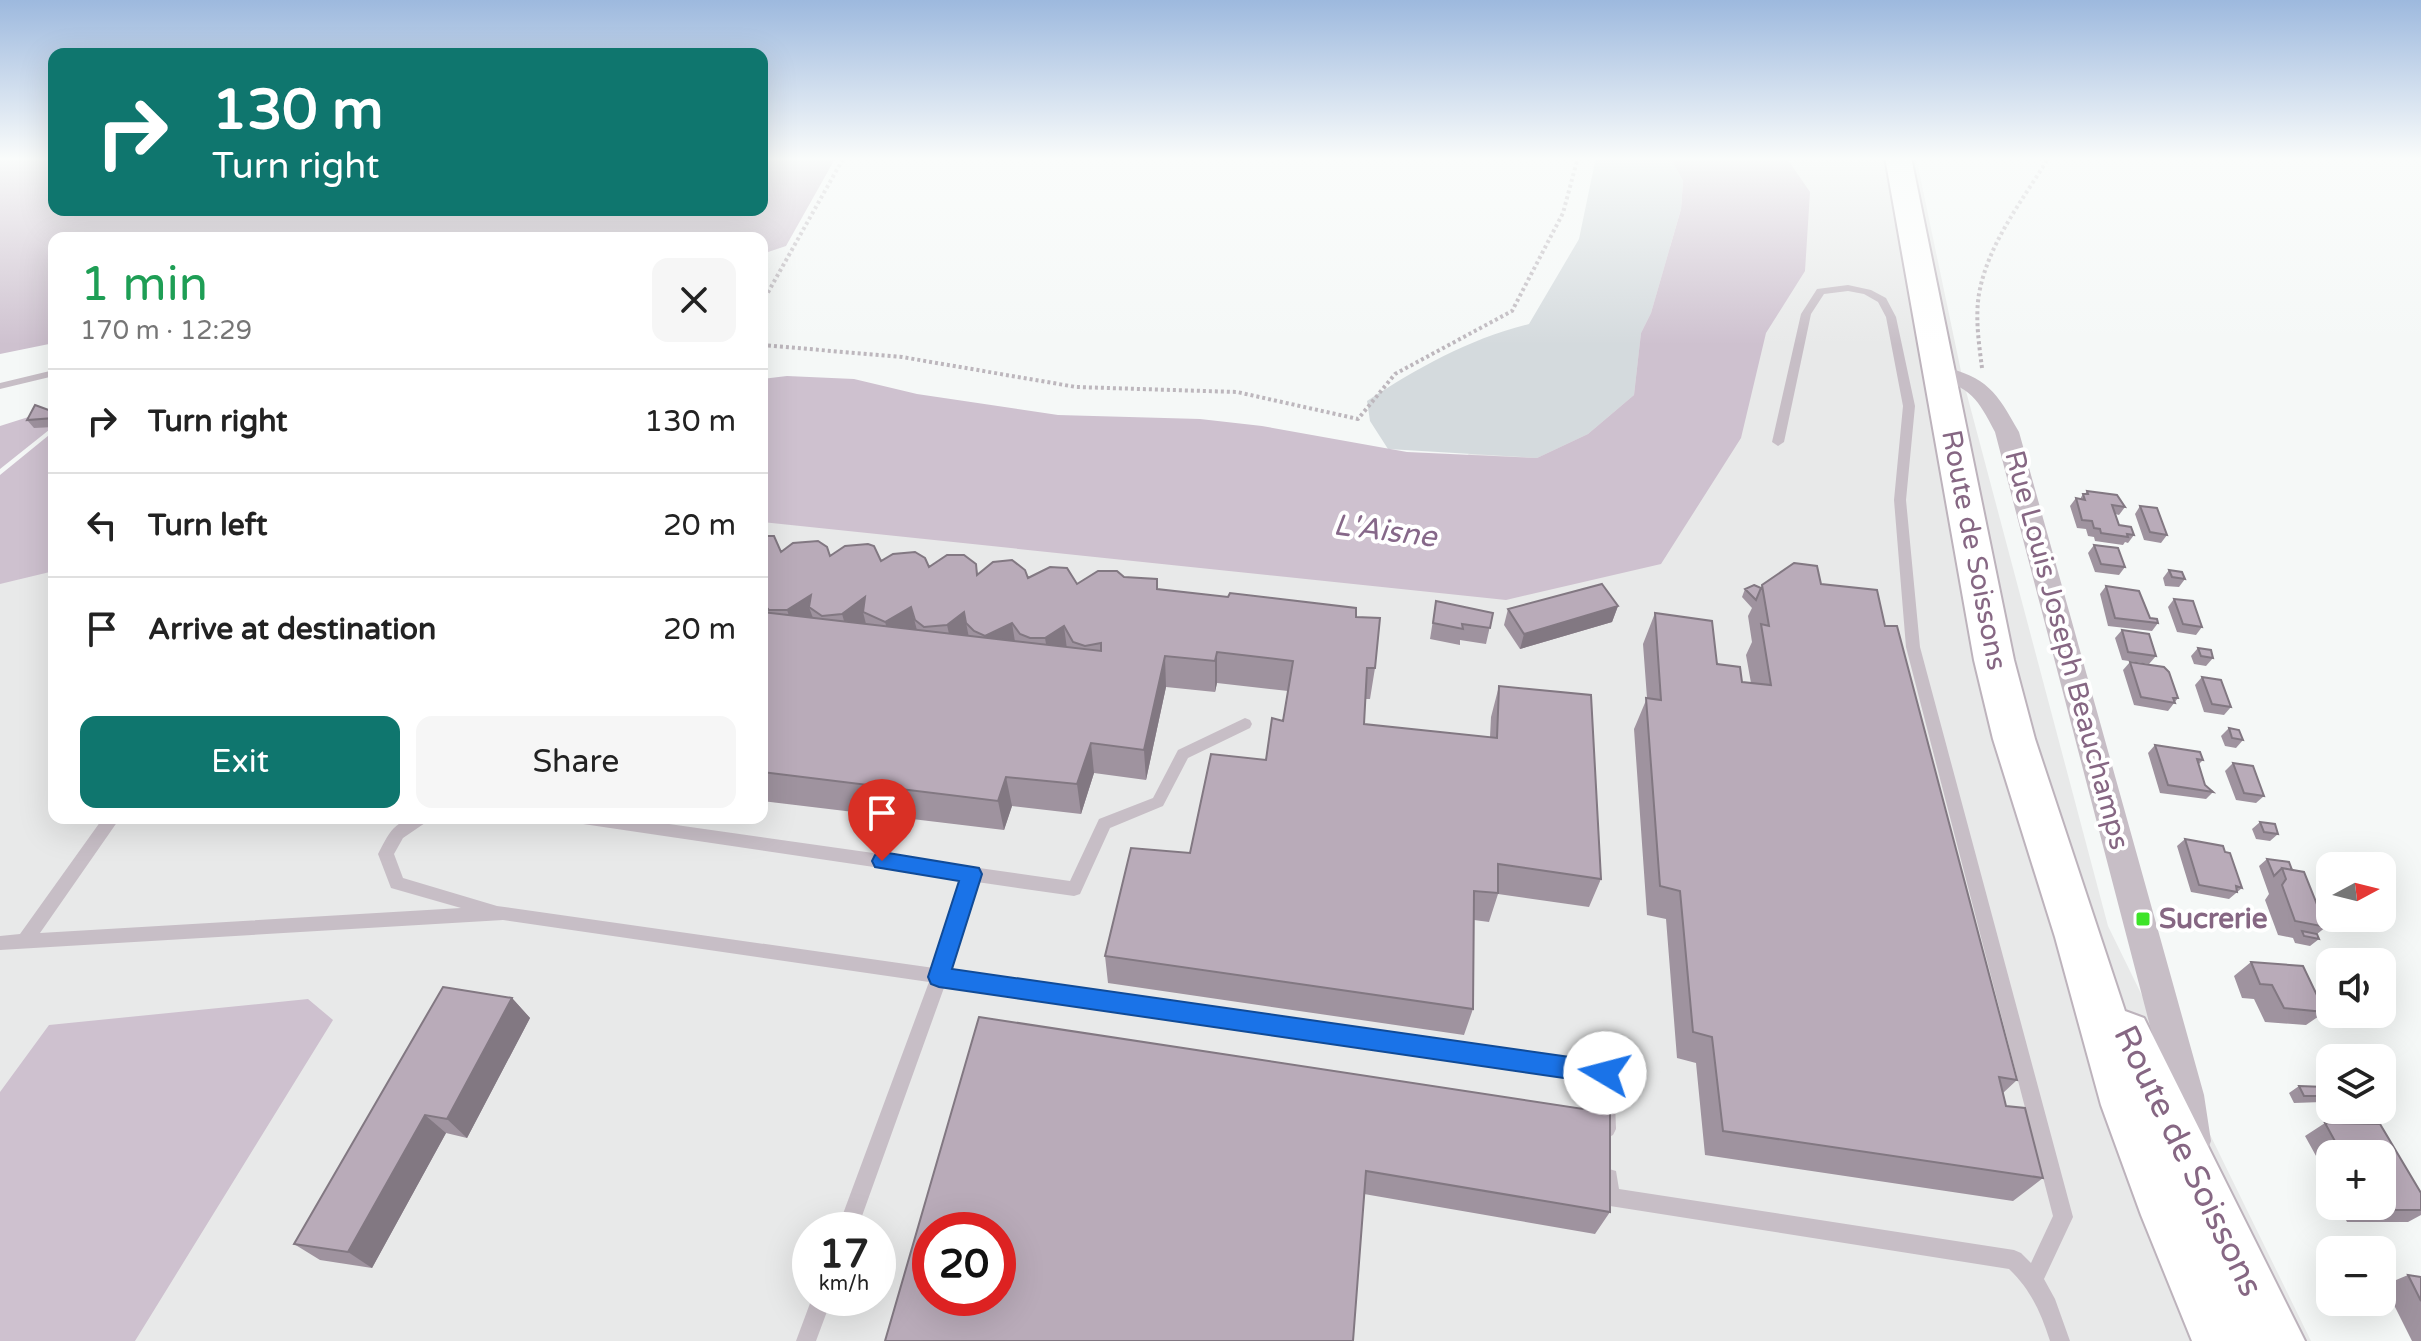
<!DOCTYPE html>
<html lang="en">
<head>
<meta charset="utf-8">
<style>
	body { margin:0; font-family:"Varela Round",sans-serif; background:#f6f6f6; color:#222; height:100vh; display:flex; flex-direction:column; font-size:30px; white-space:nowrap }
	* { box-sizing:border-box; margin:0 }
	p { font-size:26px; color:#767676 }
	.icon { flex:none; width:44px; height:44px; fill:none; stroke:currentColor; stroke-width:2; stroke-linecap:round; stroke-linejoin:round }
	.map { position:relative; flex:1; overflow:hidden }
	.side { position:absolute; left:48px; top:232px; width:720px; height:592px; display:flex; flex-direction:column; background:#fff; border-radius:16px; box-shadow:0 8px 32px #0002 }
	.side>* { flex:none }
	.banner { position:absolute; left:48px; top:48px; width:720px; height:168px; border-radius:16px; box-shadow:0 8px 32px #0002; background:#0f766e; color:#fff; overflow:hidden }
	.needle { width:52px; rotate:83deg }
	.controls { position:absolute; left:2316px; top:852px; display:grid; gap:16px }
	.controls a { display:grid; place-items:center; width:80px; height:80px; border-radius:16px; background:#fff; box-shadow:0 8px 32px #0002; font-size:40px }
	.speed { position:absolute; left:792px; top:1212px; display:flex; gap:16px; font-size:40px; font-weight:700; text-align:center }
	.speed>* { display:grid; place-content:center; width:104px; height:104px; border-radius:50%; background:#fff; box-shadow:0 8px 32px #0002; line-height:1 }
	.speed small { font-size:20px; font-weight:400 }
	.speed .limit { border:12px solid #d22; background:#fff; color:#111 }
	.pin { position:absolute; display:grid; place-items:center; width:68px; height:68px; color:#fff; margin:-82px -34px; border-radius:50% 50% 50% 0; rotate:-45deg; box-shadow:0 0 8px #0007 }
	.pin .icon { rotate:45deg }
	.me { position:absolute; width:88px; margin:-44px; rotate:278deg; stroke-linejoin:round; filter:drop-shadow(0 0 6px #0008) }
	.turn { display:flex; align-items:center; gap:28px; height:168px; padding:0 32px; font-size:36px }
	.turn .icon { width:104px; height:104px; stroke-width:2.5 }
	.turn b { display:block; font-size:56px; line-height:68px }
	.round { display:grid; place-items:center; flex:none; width:84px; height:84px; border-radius:16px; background:#f6f6f6 }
	.headline { display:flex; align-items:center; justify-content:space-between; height:136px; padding:0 32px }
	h1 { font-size:48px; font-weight:600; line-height:60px; color:#1e9e55 }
	.primary-button { display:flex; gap:16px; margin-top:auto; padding:16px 32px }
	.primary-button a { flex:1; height:92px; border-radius:16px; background:#0f766e; color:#fff; font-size:32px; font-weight:600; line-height:92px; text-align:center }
	.primary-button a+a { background:#f6f6f6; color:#222 }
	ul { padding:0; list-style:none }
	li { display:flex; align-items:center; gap:24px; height:104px; padding:0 32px; border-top:2px solid #e0e0e0 }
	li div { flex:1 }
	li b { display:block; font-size:30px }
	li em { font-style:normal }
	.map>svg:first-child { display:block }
</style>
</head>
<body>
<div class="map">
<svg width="2421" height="1341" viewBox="0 0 2421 1341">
	<rect width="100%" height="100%" fill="#f5f8f7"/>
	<!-- built -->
	<path fill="#e8e9e9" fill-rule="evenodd" d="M1757,157H1916L1962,376L2108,926L2311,1341H0V514L54,508V818H762V424L1396,529ZM810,1230H878V1298H810ZM930,1230H998V1298H930Z"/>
	<!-- green -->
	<path fill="#d4dadd" d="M1596,157H1670L1683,181L1681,209L1651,313L1641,333L1634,395L1588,434L1537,458L1388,449L1370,421L1367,401C1419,367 1469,339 1529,324L1579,239Z"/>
	<!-- water -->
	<path fill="#cec1cf" d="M0,157H54V210H762V157H836L786,246L762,254V238H54V343L0,354Z
		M1670,157H1786L1810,192L1805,271L1766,333L1741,438L1661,564L1506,600L762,522V379L787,376L854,379L917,394L1058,415L1200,419L1262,426L1407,452L1537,458L1588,434L1634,395L1641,333L1651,313L1681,209L1683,181Z
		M41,413L54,426L0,469V426Z
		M54,431V571L0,584V475Z
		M308,999L333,1020L135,1341H0V1092L49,1025Z"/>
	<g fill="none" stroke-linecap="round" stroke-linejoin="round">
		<defs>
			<path id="secondary" d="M1885,157H1911L2014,660L2035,739L2125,1011L2144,1018L2305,1341H2192L2141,1215L2101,1105L2055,937L1993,739L1974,660Z"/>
		</defs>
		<!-- secondary casing -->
		<use href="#secondary" stroke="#bdb3bc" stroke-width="4"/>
		<!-- path -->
		<path stroke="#bdb7bd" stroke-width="4" stroke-dasharray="3 3" stroke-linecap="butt" d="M762,303L844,157
			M762,345L902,357L1076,387L1237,392L1358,419L1395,374L1512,311L1563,213L1578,157
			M1982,368C1979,344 1975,318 1979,294C1988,243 2023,200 2049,157"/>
		<!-- service -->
		<path fill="#c7bec6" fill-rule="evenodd" d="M1848,285L1871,290L1886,298L1896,317L1915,406L1906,500L1920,647L2073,1217L2044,1279L2055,1299L2070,1341H2050C2041,1313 2031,1290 2009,1269L1610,1206L1603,1204C1599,1194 1598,1181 1602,1171L1609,1169L1616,1171L1619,1189L2014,1250L2021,1253L2031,1263L2053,1216L1906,647L1894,500L1903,406L1886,317L1878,302L1864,294L1848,291L1824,294L1811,314L1784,442L1778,446L1772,442L1801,314L1817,289Z
			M54,370V376L0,389V383Z
			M1245,718L1250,720L1252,724L1250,728L1188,758L1163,806L1110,828L1080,894L1074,896L977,882L950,970L1605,1065L1611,1067L1614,1073L1616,1129L1613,1135L1607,1138L1601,1135L1598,1129L1596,1080L945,985L857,1230H837L929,982L503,920L0,950V936L20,934L103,818H120L40,933L461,908L391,888L378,854C392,827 396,818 428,818L425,823L403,838L394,854L403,878L497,906L934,968L962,880L583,824L578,823L575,818H627L1070,881L1099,819L1153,798L1178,750Z
			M812,1298H832L816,1341H796Z"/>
		<!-- minor -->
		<path fill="#c7bec6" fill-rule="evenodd" d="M1941,366C1988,378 1996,391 2019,432L2204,1095L2211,1141L2206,1154L2190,1160L2177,1155L2172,1142L2174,1136L2168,1095L1995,432C1978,399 1971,387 1933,378L1930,373L1933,368Z"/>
		<!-- secondary -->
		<use href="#secondary" fill="#fff" fill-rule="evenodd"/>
	</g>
	<!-- wall -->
	<path fill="#9f939f" d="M54,412V427L34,428L27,420Z
		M2087,491L2125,507L2119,515L2115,514L2119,525L2134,535L2128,543L2125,542L2123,545L2095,541L2094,537L2088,536L2086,529L2077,528L2070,506L2076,498L2080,499L2083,494H2085Z
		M2140,506L2167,535L2161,543L2144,540L2135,514Z
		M762,536L781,552L929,567L976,564L978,575L1077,584L1124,577L1157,589L1356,617L1375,668L1370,699H1365L1364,724L1490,737L1491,717L1499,686L1601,879L1589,907L1498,894L1489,922L1474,920L1473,1009L1464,1035L1108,983L1105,956L1266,760L1283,721L1288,691L1217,683L1215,692L1166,687L1146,780L1094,773L1081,814L1012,806L1004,830L762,801Z
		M2094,545L2125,567L2119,575L2095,572L2088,553Z
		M2169,570L2185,579L2179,587L2165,586L2163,578Z
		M1821,584L1885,626L2017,1080L2003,1093L2006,1106L2043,1178L2013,1201L1705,1155L1696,1063L1677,1058L1666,919L1647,915L1634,729L1647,698L1643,644L1655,613L1742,682L1751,683L1746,655L1752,642L1748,616L1752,608L1742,597L1745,589L1761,588L1762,585Z
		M2106,586L2158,623L2152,631L2108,626L2100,594Z
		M2174,599L2202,627L2196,635L2177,632L2168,607Z
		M1436,601L1493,613L1486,644L1460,640V645L1430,639Z
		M1618,606L1612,622L1520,649L1504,625L1508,609Z
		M2122,630L2156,656L2149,664L2122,660L2115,638Z
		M2198,648L2213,658L2206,666L2194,664L2191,656Z
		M2130,662L2178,698L2168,711L2134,705L2123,670Z
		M2202,677L2231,707L2224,715L2204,712L2195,685Z
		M2229,728L2243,740L2236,748L2225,746L2221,736Z
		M2155,745L2203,760L2198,765L2205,785L2213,792L2206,799L2160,793L2148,753Z
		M2233,763L2264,796L2256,803L2236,800L2225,771Z
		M2260,822L2278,834L2270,841L2256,839L2252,829Z
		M2185,839L2225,852L2242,888L2229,899L2191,892L2177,846Z
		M2267,859L2292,870L2326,927L2317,934L2319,939L2310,946L2295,943L2293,938L2278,935L2265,900L2269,894L2259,866Z
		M2251,962L2325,1012L2306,1025L2265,1022L2254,999L2242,998L2234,976Z
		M512,998L530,1018L467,1138L446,1133L372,1268L320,1260L294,1244Z
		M979,1017L1610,1212L1595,1234L1364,1194Z
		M2299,1086L2330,1094V1097L2322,1102L2294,1103L2289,1093Z
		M2325,1123L2380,1124L2421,1193V1215L2408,1222H2347L2339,1206H2382V1154H2330V1190L2317,1167L2321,1165L2305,1136Z
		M2408,1275L2421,1277V1341H2412L2384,1285Z"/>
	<!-- shaded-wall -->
	<path fill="#827882" d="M811,595L809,607L817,629L798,642L787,610Z
		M865,597L863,612L868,632L851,645L842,614Z
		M1618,606L1612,622L1520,649L1524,634Z
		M911,607L919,638L894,653L885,622Z
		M964,612L970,643L954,656L947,625Z
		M1012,623L1017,654L991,667L985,636Z
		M1064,626L1068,657L1050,669L1045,638Z
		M1217,652V683L1215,692V661Z
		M1165,656L1166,687L1146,780L1144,750Z
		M1091,743L1094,773L1081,814L1077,784Z
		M1006,777L1012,806L1004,830L998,801Z
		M512,998L530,1018L467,1138L447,1119Z
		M425,1115L446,1133L372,1268L348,1252Z"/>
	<!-- building -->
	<path fill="#b9abb9" stroke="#827882" stroke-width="2" fill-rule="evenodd" d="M35,405L54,412V418L27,420Z
		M2087,491L2117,495L2125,507L2112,505L2119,525L2131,527L2134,535L2127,534L2128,537L2101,533L2100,529L2094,528L2092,521L2082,520L2076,498L2085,500L2083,494H2088Z
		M2140,506L2157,508L2167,535L2150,532Z
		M762,536H774L781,552L793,543L818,541L827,547L830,556L845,546L868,544L874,546L881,561L893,554L915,552L925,558L929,567L947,555H964L976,564L977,575L993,562L1012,560L1025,570L1028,578L1050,567L1067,568L1077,584L1098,571H1117L1124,577L1157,579V589L1228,597L1230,593L1356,608V617L1380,618L1375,668H1367L1364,724L1497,738L1499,686L1591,695L1601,879L1498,864V893L1474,891L1473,1009L1105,956L1131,848L1190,853L1211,754L1266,760L1272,718L1283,721L1293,661L1217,652L1215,661L1165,656L1144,750L1091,743L1077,784L1006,777L998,801L762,772V612L1101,651V643L1085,646L1073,642L1064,626L1045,638H1030L1020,634L1012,623L985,636L974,631L966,623L964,612L947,625L924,627L915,620L911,607L885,622L863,612L865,597L842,614L822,616L809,607L811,595L787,610H769L762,603Z
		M2094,545L2118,548L2125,567L2101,564Z
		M1794,563L1817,566L1821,584L1877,590L1885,626H1897L2017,1080L1999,1077L2006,1106L2025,1108L2043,1178L1723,1131L1712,1037L1693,1032L1680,891L1660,886L1646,698L1661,700L1655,613L1712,621L1717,664L1740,667L1742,682L1771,685L1761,624L1769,626L1762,585Z
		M2169,570L2182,572L2185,579L2172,577Z
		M1602,584L1618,606L1524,634L1508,609Z
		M1754,585L1761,588L1756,600L1745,589Z
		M2106,586L2139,591L2150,618L2157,619L2158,623L2115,618Z
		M2174,599L2193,601L2202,627L2183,624Z
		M1436,601L1493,613L1490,628L1462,624L1463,629L1433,623Z
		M2122,630L2149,634L2156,656L2128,652Z
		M2198,648L2211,650L2213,658L2201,656Z
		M2130,662L2164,667L2169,672L2178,698H2173L2175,703L2141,697Z
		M2202,677L2221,680L2231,707L2212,704Z
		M2229,728L2239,730L2243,740L2232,738Z
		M2155,745L2200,752L2203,760L2197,759L2205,785L2213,792L2168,785Z
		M2233,763L2253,766L2264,796L2244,793Z
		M2260,822L2275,824L2278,834L2264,832Z
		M2185,839L2223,846L2225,852L2230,853L2242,888L2236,886L2237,892L2199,885Z
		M2267,859L2289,862L2292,870L2282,868L2274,876Z
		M2282,868L2304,872L2326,927L2295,921L2282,885L2286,879Z
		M2302,931L2317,934L2319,939L2304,936Z
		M2251,962L2303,966L2325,1012L2284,1008L2272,985L2260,984Z
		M443,987L512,998L447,1119L425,1115L348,1252L294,1244Z
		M979,1017L1610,1113V1212L1366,1171L1353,1341H885ZM930,1230H998V1298H930Z
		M2299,1086L2325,1087L2330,1094V1096H2304Z
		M2325,1123L2380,1124L2421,1193V1210H2369L2367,1206H2382V1154H2342Z
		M2408,1275L2421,1277V1301Z"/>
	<!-- sky -->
	<linearGradient id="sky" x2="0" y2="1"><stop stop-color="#9db9de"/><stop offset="0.46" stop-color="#fafcfb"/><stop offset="1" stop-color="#fafcfb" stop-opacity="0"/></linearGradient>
	<rect width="2421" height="345" fill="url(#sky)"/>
	<!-- route -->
	<path fill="#1a73e8" stroke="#114b97" stroke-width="2" d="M882,852L979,868L982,874L952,969L1605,1062L1613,1065L1616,1073L1613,1081L1605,1084L939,987L931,984L928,977L959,881L875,867L872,861L875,855Z"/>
	<!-- markers -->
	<rect fill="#3de428" stroke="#fff" stroke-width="3" x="2135" y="911" width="16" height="16" rx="4"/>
	<g text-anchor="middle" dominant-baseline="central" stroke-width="8" stroke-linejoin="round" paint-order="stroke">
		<!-- street labels -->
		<g font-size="28" fill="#866783" stroke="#fff">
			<text transform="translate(1974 550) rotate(79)">Route de Soissons</text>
			<text transform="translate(2067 650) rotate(75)">Rue Louis Joseph Beauchamps</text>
		</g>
		<!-- poi labels -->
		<g font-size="28" font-weight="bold" fill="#866783" stroke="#fff" text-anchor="start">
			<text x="2159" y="919">Sucrerie</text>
		</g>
		<!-- water labels -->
		<g font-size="30" font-style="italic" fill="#866889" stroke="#fff">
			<text transform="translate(1385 531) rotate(7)">L'Aisne</text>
		</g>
		<!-- near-street labels -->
		<g font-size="34" fill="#866783" stroke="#fff">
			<text transform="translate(2188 1161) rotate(64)">Route de Soissons</text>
		</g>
	</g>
</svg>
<div class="controls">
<a><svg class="needle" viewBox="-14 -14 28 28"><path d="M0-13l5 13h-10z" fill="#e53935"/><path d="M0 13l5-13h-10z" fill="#767676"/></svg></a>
<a><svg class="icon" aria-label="sound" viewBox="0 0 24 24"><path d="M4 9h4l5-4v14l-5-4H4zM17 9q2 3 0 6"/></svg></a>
<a><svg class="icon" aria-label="layers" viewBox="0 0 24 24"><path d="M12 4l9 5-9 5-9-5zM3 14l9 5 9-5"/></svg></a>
<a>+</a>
<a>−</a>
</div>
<div class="speed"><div>17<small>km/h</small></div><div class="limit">20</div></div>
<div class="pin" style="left:882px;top:861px;background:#d93025"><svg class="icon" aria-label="arrive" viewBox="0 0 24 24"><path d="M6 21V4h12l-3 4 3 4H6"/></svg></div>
<svg class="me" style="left:1605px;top:1073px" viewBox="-20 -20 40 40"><circle r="19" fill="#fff"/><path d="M0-13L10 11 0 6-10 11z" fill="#1a73e8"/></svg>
<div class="banner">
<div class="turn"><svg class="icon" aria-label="right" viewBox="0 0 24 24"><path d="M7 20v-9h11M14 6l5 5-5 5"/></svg><div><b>130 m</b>Turn right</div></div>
</div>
<section class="side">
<div class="headline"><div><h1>1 min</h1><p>170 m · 12:29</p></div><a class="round"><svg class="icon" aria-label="close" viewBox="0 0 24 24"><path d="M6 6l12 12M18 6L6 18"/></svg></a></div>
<ul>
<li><svg class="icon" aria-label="right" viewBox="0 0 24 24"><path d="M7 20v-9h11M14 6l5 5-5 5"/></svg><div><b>Turn right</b></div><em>130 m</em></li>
<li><svg class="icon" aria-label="left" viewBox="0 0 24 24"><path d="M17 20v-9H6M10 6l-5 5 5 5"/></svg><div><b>Turn left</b></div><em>20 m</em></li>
<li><svg class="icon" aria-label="arrive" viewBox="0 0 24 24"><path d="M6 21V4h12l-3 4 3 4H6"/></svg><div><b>Arrive at destination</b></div><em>20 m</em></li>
</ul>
<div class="primary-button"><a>Exit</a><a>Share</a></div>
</section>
</div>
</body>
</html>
